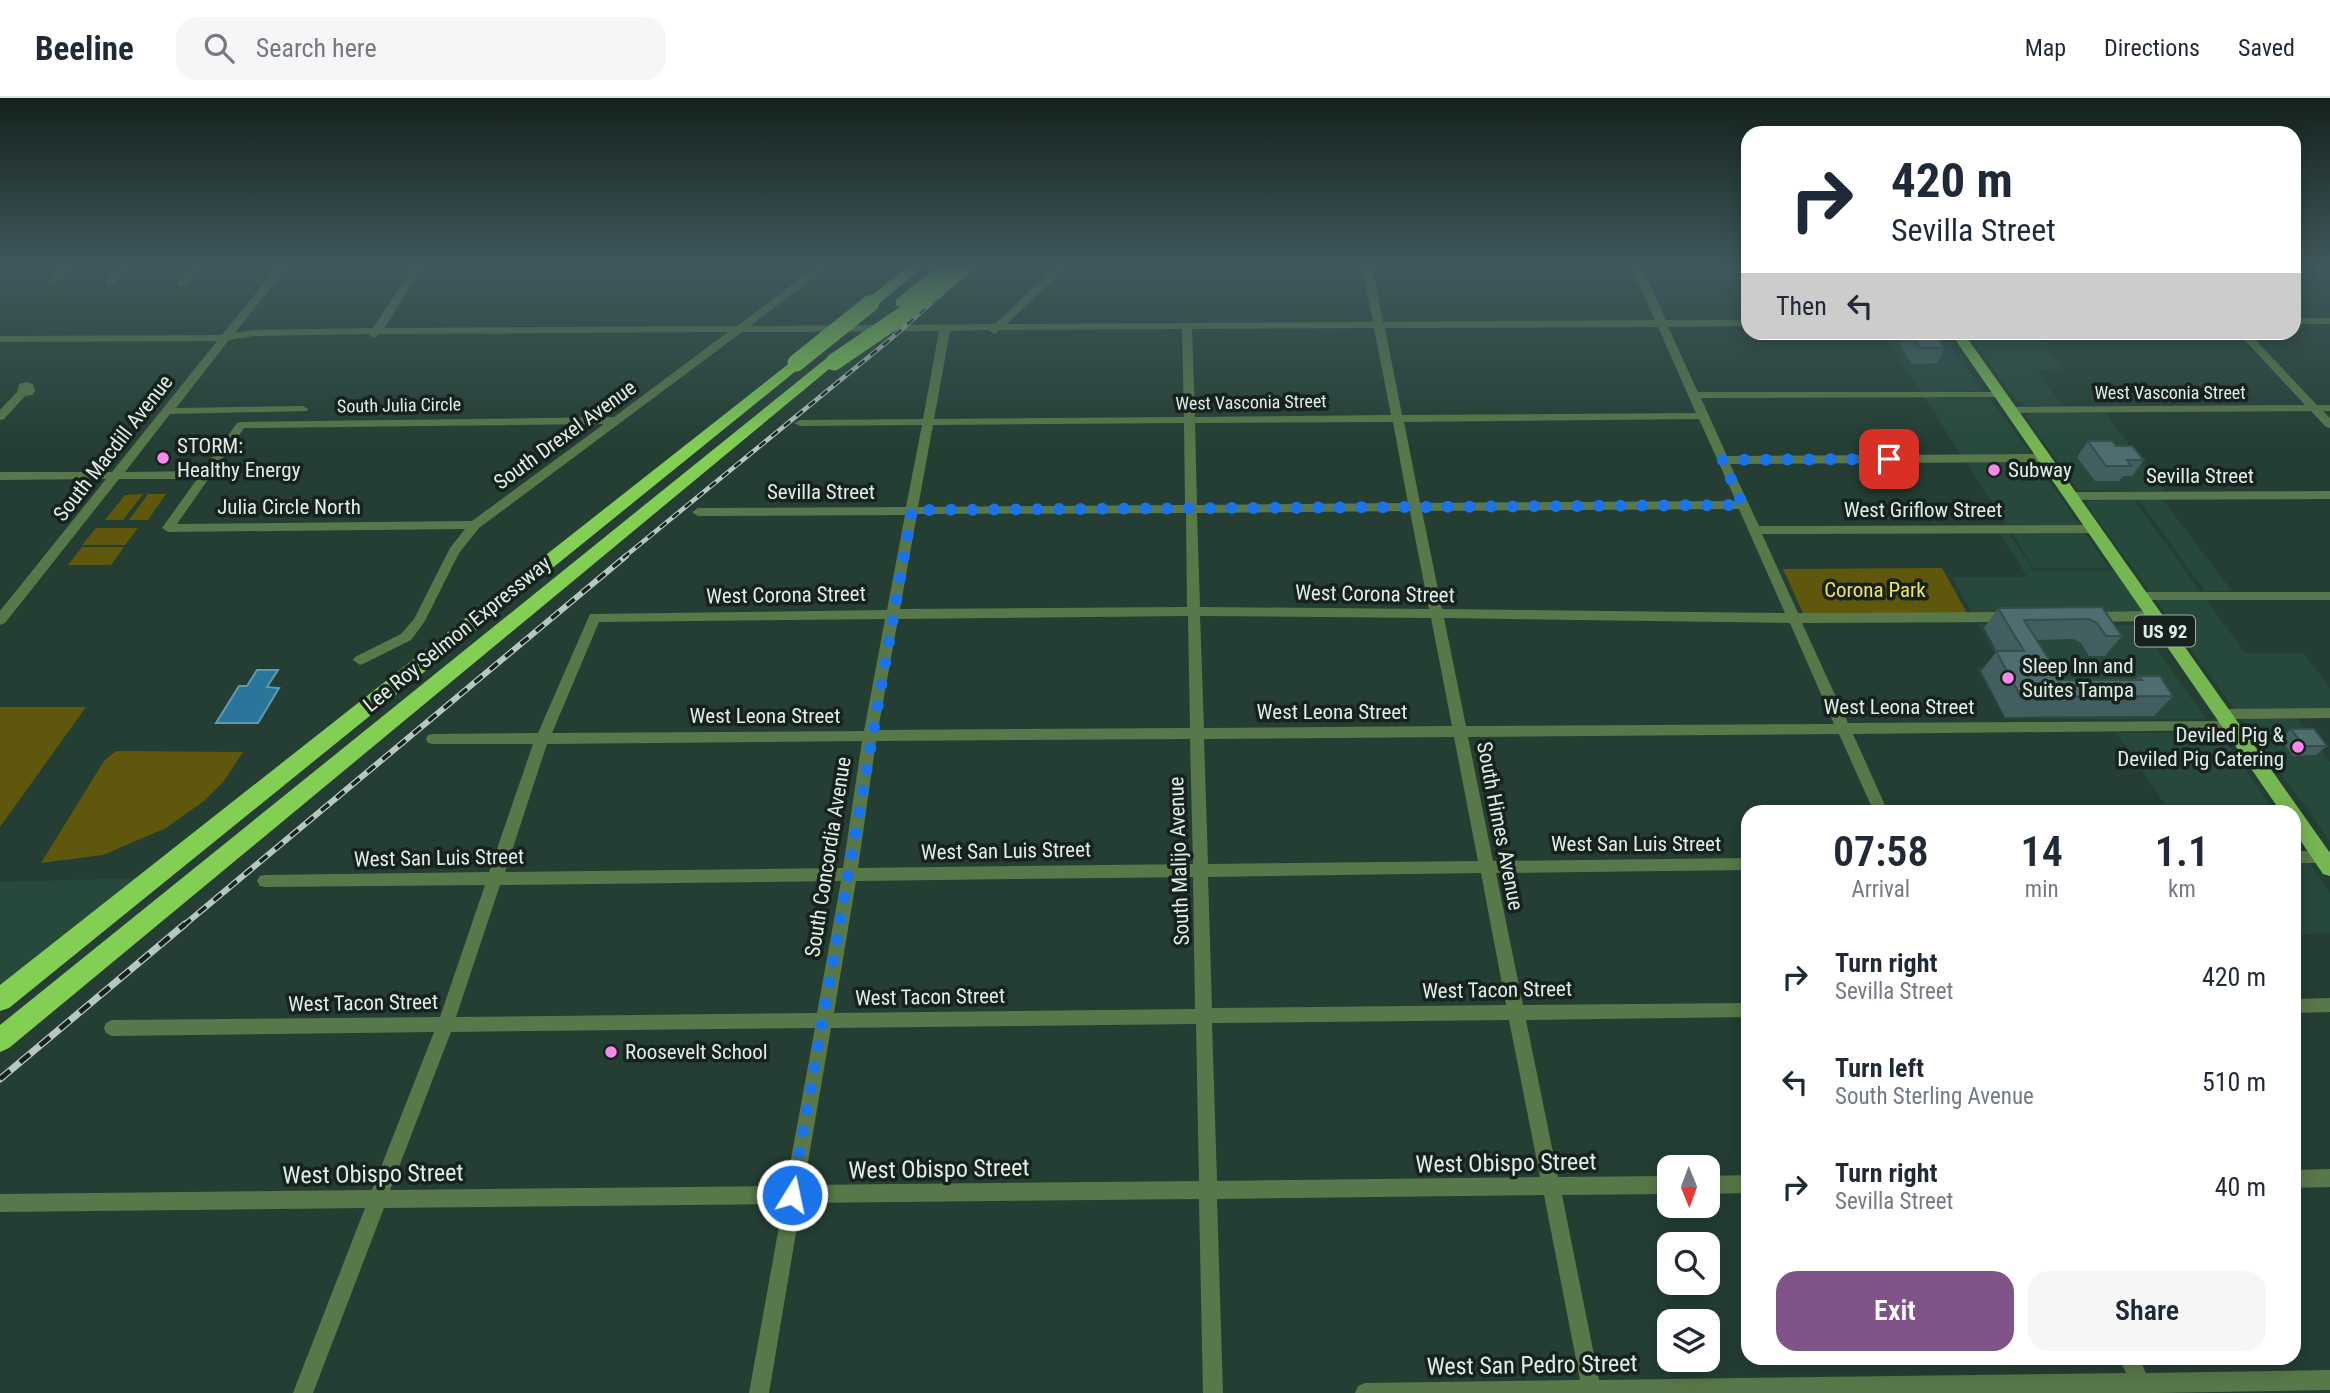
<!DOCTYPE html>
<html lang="en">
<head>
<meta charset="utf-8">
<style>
	body { margin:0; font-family:"Roboto Condensed",sans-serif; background:#f6f6f7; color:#1f2937; height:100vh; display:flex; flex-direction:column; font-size:26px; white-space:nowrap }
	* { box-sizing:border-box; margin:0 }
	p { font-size:23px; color:#747a83 }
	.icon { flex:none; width:38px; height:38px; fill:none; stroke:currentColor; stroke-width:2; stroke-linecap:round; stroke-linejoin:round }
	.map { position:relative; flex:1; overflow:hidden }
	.details { position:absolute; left:1741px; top:707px; width:560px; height:560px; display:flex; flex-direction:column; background:#fff; border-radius:21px; box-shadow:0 4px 18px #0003 }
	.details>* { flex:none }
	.banner { position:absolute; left:1741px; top:28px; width:560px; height:214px; border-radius:21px; box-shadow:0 4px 18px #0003; background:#fff; color:#1f2937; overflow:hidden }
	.needle { width:46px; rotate:179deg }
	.tools { position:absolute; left:1657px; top:1057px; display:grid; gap:14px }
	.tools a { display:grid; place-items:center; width:63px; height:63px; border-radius:14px; background:#fff; box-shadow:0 4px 18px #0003; font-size:35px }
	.pin { position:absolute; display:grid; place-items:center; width:60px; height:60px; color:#fff; margin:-30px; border-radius:14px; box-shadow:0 4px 10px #0006 }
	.me { position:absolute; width:77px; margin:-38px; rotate:10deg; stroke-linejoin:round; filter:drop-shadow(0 0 5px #0008) }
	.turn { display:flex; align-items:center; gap:24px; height:147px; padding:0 35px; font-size:32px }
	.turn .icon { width:91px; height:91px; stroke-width:2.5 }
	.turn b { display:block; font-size:49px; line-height:60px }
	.then { display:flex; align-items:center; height:66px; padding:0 35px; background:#0003; gap:14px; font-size:26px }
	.eta { display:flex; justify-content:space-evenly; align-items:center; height:119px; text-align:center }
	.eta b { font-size:42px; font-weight:600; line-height:49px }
	.button { display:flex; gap:14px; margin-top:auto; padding:14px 35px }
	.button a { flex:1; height:80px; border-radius:21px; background:#805488; color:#fff; font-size:28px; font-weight:600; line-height:80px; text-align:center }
	.button a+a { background:#f6f6f7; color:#1f2937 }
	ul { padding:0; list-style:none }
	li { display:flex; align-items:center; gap:21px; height:105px; padding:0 35px }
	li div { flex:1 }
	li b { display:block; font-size:26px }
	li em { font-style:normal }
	header { display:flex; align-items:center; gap:42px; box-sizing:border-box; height:98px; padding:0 35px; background:#fff; border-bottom:2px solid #e0e1e3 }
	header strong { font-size:33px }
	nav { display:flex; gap:38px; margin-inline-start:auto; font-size:24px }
	.search { width:490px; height:63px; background:#f6f6f7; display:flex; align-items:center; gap:18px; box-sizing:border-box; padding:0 24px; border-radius:21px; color:#747a83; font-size:26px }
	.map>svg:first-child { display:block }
</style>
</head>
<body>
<header>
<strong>Beeline</strong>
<div class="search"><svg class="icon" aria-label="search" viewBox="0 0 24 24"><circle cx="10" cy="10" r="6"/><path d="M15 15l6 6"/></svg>Search here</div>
<nav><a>Map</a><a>Directions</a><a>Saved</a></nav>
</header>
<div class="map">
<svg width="2330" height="1295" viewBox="0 0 2330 1295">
	<rect width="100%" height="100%" fill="#243e34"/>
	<!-- built -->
	<path fill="#27493c" d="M1715,168H1748V218Z
		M1944,236L1983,293L1921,294L1883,237Z
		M1981,236H2039L2066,273L2037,272L2063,309L2027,308L2016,303L1975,244Z
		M1924,299L1989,300L2032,356L1961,357Z
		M2041,314L2105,315L2165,393L2078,392L2027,321L2026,316Z
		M1966,363L2036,364L2109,470H2034Z
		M2134,402L2245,555H2304L2330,591V613H2292L2330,664V743L2087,407V403Z
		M2139,402H2163L2232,493H2205Z
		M2000,435H2009L2034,473L2115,472L2145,514L1972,515L1952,479H2027Z
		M1978,526L2140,527L2206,621H2005L1976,569L2002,568Z
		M2117,635H2220L2275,714H2170Z
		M2294,743L2330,795V835L2294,837Z
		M141,780L0,891V784Z"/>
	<!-- green -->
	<path fill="#5f570c" d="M143,396L123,422H105L125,397Z
		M148,396H166L148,422H129Z
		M96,430H138L125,447H82Z
		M82,449H124L111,467H68Z
		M1942,470L1967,515H1803L1783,471Z
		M0,609H86L0,729Z
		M116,653L243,654L224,683L204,703L166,730L103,757L41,765L104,663Z"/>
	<!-- water -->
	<path fill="#2a769a" stroke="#609ab1" stroke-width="2" d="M257,572H278L267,589L279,590L258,625H216L239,588H247Z"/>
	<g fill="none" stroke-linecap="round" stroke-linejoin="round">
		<!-- minor -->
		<path fill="#597849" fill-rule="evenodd" d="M62,168H73L55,186H49V182Z
			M119,168H130L112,187H106V183Z
			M192,168H202L185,188H179L177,186Z
			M278,168H288L235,235L254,232L373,230L414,168H424L384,230L737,228L817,168H829L750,228L995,226L1056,168H1067L1007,226L1373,224L1362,168H1372L1383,224L1655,222L1631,168H1641L1666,222H1748V228L1668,229L1698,294H2002V298L1998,299L1701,300L1727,358L2043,356L2049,360L2043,364L1730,366L1759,428L2092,427L2098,431L2092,435L1762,436L1798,515L2010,514L2016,519L2010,524L1802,525L1848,625L2231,623L2238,628L2236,632L1853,636L1888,714H1874L1839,636L1468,639L1493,763L1748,760V772L1496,775L1523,907L1748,905V919L1526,922L1558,1079L1670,1078V1096L1562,1097L1599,1282L2126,1275L2119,1260H2139L2146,1275L2330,1272V1292L2155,1295H1355L1358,1288L1365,1285L1580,1282L1544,1097L1217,1101L1223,1295H1203L1199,1101L801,1105L769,1295H749L783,1106L384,1110L313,1295H293L365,1110L0,1114V1096L372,1092L434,934L112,938L106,935L104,930L106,925L112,922L440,919L485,787L265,789L260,788L257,783L260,778L265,777L489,774L533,646H433L428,645L426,641L428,637L433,636L538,635L590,516L887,512L905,417L698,418L692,414L698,410L906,409L922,327L800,328L794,325L800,322L923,321L939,233L742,234L479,430L459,455L425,523L411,542L365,565L360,567L353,562L355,559L401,536L414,521L450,450L465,431L168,434L162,430L197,381H119L5,525L0,527V513L106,381L0,382V374H112L217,243L0,244V238L222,237ZM1658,229L1696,315L1402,317L1385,230ZM1374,230L1391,317L1195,319L1192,231ZM1182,231L1184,319L934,321L950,233L989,232L994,236L1000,232ZM728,234L614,319L241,324L237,325L202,373L125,374L170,316L307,313L308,311L303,308L176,310L229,242L254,238L369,236L374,240L380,236ZM1699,321L1736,403L1420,405L1404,324ZM1393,324L1408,405L1197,407L1195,325ZM1184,325L1185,407L918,409L933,327ZM604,326L472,423L177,426L244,330ZM1739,411L1785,515L1442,511L1422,413ZM1410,413L1429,511L1200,509L1197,415ZM1186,415L1187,509L900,511L917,416ZM1188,518L1190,630L878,632L898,521ZM1200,518L1431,520L1452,628L1204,630ZM1444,520L1790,525L1834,626L1466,628ZM885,521L864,633L552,635L599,524ZM1454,639L1478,763L1208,766L1204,641ZM1190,641L1193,766L858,770L876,643ZM862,643L843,770L505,774L547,646ZM1481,775L1506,907L1212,910L1208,779ZM1193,779L1195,911L834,915L856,783ZM841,783L817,915L456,919L500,787ZM1509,922L1540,1079L1217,1083L1212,925ZM1196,926L1199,1083L804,1087L831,930ZM815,930L786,1088L390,1092L451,934Z
			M2294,220H2330V226H2294Z
			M2237,234H2248L2317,307H2330V313H2323L2330,320V330L2326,329L2311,313L2009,315L2004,312L2009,309L2305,307Z
			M26,284L33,286L35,293L32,297L25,298L4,321L0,322V312L17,294L19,286Z
			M2330,393V401L2070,402L2064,398L2070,394Z
			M2140,494H2330V502H2140L2134,498Z
			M2154,513L2160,518L2154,523L2090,524L2084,519L2090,514Z
			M2330,610V620L2223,621L2216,616L2223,611Z
			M2294,753H2330V765H2294Z
			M2330,900V914L2294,915V901Z
			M2330,1071V1089L2294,1090V1072Z
			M1748,1077V1095L1708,1096V1078Z"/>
		<!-- major -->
		<path fill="#77b752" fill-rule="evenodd" d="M1950,234H1963L2330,755V778L2323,776L2294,733V714H2281Z"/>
		<!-- highway -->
		<path fill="#82cf54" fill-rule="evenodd" d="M908,168H924L876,208H866V202Z
			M937,168H953L906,208H896V202Z
			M828,259L836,264L834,267L9,950L0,954V927Z
			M796,260L804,265L802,268L9,910L0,913V887Z"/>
		<defs>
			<path id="rail-far2" d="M623,460L893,239L972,168"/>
			<path id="rail-far1" d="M183,828L626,458"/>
			<path id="rail" d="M0,981L185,826"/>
		</defs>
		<!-- rail-far2 casing -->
		<use href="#rail-far2" stroke="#b7c8c1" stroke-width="4.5"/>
		<!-- rail-far1 casing -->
		<use href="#rail-far1" stroke="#b7c8c1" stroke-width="6"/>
		<!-- rail casing -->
		<use href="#rail" stroke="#b7c8c1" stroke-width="7"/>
		<!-- rail-far2 -->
		<use href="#rail-far2" stroke="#17221d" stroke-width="2.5" stroke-dasharray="8" stroke-linecap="butt"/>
		<!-- rail-far1 -->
		<use href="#rail-far1" stroke="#17221d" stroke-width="3.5" stroke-dasharray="10" stroke-linecap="butt"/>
		<!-- rail -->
		<use href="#rail" stroke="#17221d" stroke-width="4.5" stroke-dasharray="13" stroke-linecap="butt"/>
		<!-- highway-bridge -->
		<path stroke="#82cf54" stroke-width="17" d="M834,264L903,217L964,168
			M796,265L871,205"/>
	</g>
	<!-- wall -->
	<path fill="#425e5f" d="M1905,234H1934L1945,250L1937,265L1912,266L1899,246Z
		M2088,343L2116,348L2144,362L2132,378H2123L2119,383H2095L2077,359Z
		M2102,509L2122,538L2105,558H2089L2081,545L2073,541L2037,542L2062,582H2135L2139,578L2173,598L2154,618L2005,619L1981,573L1997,553L1984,530L1998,510Z
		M2291,631L2327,648L2316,657L2293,658L2280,641Z"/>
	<!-- building -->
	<path fill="#4d6d6f" stroke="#364c4e" stroke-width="2" d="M1910,234H1934L1945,250H1920Z
		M2088,343H2112L2116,348H2132L2144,362H2127L2131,368H2106Z
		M2102,509L2122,538H2106L2097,525L2089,521L2024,522L2062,582H2142L2139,578H2160L2173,598L2021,599L1996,553H2024L1998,510Z
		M2291,631H2314L2327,648H2304Z"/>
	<!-- sky -->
	<linearGradient id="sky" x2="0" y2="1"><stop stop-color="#14221d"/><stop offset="0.48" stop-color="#3f585c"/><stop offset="1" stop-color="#3f585c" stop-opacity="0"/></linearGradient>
	<rect width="2330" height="350" fill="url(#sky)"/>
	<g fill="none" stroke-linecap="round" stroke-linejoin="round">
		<!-- route -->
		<path stroke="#1a73e8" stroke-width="12" stroke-dasharray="0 21.6" d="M792,1097L912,412L1743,407L1722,362L1889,361"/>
	</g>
	<!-- markers -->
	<g fill="#f788ec" stroke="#17221d" stroke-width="2.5">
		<circle cx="163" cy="360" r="7"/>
		<circle cx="1994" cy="372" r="7"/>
		<circle cx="2008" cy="580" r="7"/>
		<circle cx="2298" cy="649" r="7"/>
		<circle cx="611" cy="954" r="7"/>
	</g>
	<g text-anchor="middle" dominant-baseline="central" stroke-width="7" stroke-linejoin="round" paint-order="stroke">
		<!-- far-street labels -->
		<g font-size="18" fill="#deede7" stroke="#17221d">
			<text x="2170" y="294">West Vasconia Street</text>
			<text transform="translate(1251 304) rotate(-1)">West Vasconia Street</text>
			<text transform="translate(399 307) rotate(-1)">South Julia Circle</text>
		</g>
		<!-- shield labels -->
		<rect fill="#17221d" stroke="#a2b0aa" stroke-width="2" x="2135" y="517.5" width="60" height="31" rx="5"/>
		<g font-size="19" font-weight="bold" fill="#deede7">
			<text x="2165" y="533">US 92</text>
		</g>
		<!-- street labels -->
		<g font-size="21" fill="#deede7" stroke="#17221d">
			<text transform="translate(565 337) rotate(-36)">South Drexel Avenue</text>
			<text transform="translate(113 350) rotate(-52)">South Macdill Avenue</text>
			<text x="2200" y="378">Sevilla Street</text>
			<text x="821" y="394">Sevilla Street</text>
			<text x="289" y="409">Julia Circle North</text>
			<text x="1923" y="412">West Griflow Street</text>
			<text transform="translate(1375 496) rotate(1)">West Corona Street</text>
			<text transform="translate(786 497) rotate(-1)">West Corona Street</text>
			<text transform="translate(457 536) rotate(-39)">Lee Roy Selmon Expressway</text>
			<text x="1899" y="609">West Leona Street</text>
			<text x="1332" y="614">West Leona Street</text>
			<text x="765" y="618">West Leona Street</text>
			<text transform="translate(1500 728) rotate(79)">South Himes Avenue</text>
			<text x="1636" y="746">West San Luis Street</text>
			<text transform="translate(1006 753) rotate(-1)">West San Luis Street</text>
			<text transform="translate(828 759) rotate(-81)">South Concordia Avenue</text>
			<text transform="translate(439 760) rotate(-1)">West San Luis Street</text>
			<text transform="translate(1179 763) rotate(-92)">South Malijo Avenue</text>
			<text transform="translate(1497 892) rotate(-1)">West Tacon Street</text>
			<text transform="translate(930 899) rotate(-1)">West Tacon Street</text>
			<text transform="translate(363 905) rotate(-1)">West Tacon Street</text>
		</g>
		<!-- poi labels -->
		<g font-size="21" fill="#deede7" stroke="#17221d" text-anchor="start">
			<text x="177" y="348">STORM:<tspan x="177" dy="24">Healthy Energy</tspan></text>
			<text x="2008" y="372">Subway</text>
			<text x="2022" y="568">Sleep Inn and<tspan x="2022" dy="24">Suites Tampa</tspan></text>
			<text x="2284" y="637" text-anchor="end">Deviled Pig &amp;<tspan x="2284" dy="24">Deviled Pig Catering</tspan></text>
			<text x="625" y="954">Roosevelt School</text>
		</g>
		<!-- park labels -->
		<g font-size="21" fill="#efe164" stroke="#17221d">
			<text x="1875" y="492">Corona Park</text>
		</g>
		<!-- near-street labels -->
		<g font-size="24" fill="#deede7" stroke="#17221d">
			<text transform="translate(1506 1065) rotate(-1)">West Obispo Street</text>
			<text transform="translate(939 1071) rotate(-1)">West Obispo Street</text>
			<text transform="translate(373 1076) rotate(-1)">West Obispo Street</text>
			<text transform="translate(1532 1267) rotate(-1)">West San Pedro Street</text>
		</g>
	</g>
</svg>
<div class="tools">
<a><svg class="needle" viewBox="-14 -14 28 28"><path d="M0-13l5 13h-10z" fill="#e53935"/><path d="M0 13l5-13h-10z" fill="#747a83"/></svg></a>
<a><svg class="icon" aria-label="search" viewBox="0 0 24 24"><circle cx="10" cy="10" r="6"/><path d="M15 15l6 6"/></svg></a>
<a><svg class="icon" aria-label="layers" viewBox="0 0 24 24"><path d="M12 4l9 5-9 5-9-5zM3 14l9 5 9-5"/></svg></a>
</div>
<div class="pin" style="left:1889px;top:361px;background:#d93025"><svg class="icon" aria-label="arrive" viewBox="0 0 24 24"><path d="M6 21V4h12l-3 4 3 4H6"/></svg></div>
<svg class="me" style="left:792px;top:1097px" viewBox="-20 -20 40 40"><circle r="17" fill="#1a73e8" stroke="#fff" stroke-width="3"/><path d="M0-11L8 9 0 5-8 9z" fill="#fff"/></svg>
<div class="banner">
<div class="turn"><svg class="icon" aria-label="right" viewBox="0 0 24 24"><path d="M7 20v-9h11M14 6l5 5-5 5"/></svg><div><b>420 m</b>Sevilla Street</div></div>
<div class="then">Then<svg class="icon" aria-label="left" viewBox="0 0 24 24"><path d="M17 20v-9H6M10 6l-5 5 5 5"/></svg></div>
</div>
<section class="details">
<div class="eta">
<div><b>07:58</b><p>Arrival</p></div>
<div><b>14</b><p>min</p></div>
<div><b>1.1</b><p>km</p></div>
</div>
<ul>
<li><svg class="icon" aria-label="right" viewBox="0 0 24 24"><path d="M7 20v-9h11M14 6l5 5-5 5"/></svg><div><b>Turn right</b><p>Sevilla Street</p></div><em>420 m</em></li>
<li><svg class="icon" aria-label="left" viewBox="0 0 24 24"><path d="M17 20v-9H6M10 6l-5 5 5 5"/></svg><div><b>Turn left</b><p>South Sterling Avenue</p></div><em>510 m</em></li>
<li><svg class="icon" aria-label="right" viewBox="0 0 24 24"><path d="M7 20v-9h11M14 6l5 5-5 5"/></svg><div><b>Turn right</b><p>Sevilla Street</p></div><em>40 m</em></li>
</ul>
<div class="button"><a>Exit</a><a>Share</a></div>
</section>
</div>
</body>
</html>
